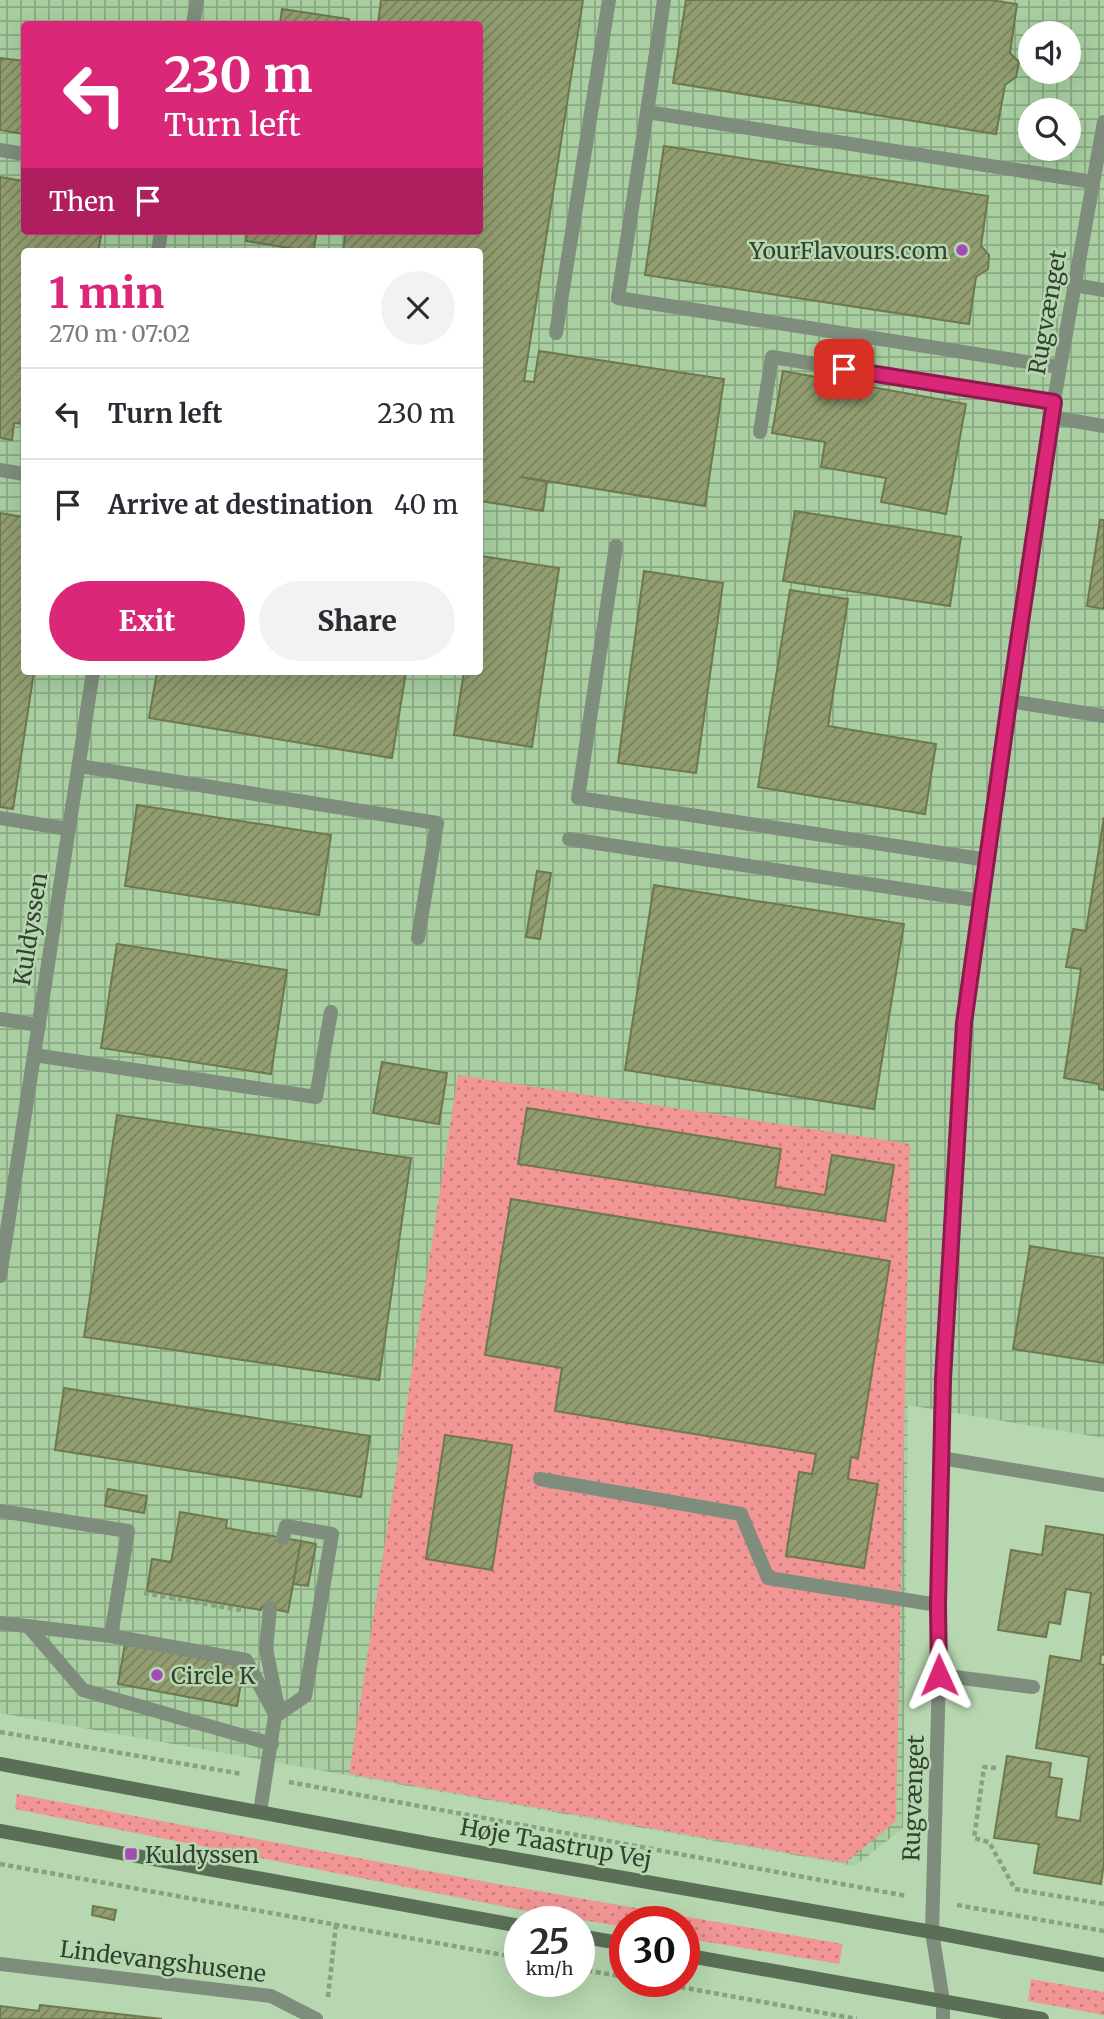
<!DOCTYPE html>
<html lang="en">
<head>
<meta charset="utf-8">
<style>
	body { margin:0; font-family:Merriweather,serif; background:#f2f2f3; color:#2b2b33; height:100vh; display:flex; flex-direction:column; font-size:26px; white-space:nowrap }
	* { box-sizing:border-box; margin:0 }
	p { font-size:23px; color:#7c7c81 }
	.icon { flex:none; width:38px; height:38px; fill:none; stroke:currentColor; stroke-width:2; stroke-linecap:round; stroke-linejoin:round }
	.map { position:relative; flex:1; overflow:hidden }
	.side { position:absolute; left:21px; top:248px; width:462px; height:427px; display:flex; flex-direction:column; background:#fff; border-radius:7px; box-shadow:0 7px 28px #0002 }
	.side>* { flex:none }
	.banner { position:absolute; left:21px; top:21px; width:462px; height:214px; border-radius:7px; box-shadow:0 7px 28px #0002; background:#db2777; color:#fff; overflow:hidden }
	.controls { position:absolute; left:1018px; top:21px; display:grid; gap:14px }
	.controls a { display:grid; place-items:center; width:63px; height:63px; border-radius:50%; background:#fff; box-shadow:0 7px 28px #0002; font-size:35px }
	.speed { position:absolute; left:504px; top:1906px; display:flex; gap:14px; font-size:35px; font-weight:700; text-align:center }
	.speed>* { display:grid; place-content:center; width:91px; height:91px; border-radius:50%; background:#fff; box-shadow:0 7px 28px #0002; line-height:1 }
	.speed small { font-size:18px; font-weight:400 }
	.speed .limit { border:10px solid #d22; background:#fff; color:#111 }
	.pin { position:absolute; display:grid; place-items:center; width:60px; height:60px; color:#fff; margin:-30px; border-radius:14px; box-shadow:0 4px 10px #0006 }
	.me { position:absolute; width:77px; margin:-38px; rotate:359deg; stroke-linejoin:round; filter:drop-shadow(0 0 5px #0008) }
	.turn { display:flex; align-items:center; gap:24px; height:147px; padding:0 28px; font-size:32px }
	.turn .icon { width:91px; height:91px; stroke-width:2.5 }
	.turn b { display:block; font-size:49px; line-height:60px }
	.then { display:flex; align-items:center; height:66px; padding:0 28px; background:#0003; gap:14px; font-size:26px }
	.round { display:grid; place-items:center; flex:none; width:74px; height:74px; border-radius:37px; background:#f2f2f3 }
	.headline { display:flex; align-items:center; justify-content:space-between; height:119px; padding:0 28px }
	h1 { font-size:42px; font-weight:800; line-height:52px; color:#db2777 }
	.cta { display:flex; gap:14px; margin-top:auto; padding:14px 28px }
	.cta a { flex:1; height:80px; border-radius:42px; background:#db2777; color:#fff; font-size:28px; font-weight:800; line-height:80px; text-align:center }
	.cta a+a { background:#f2f2f3; color:#2b2b33 }
	ul { padding:0; list-style:none }
	li { display:flex; align-items:center; gap:21px; height:91px; padding:0 28px; border-top:2px solid #e1e1e2 }
	li div { flex:1 }
	li b { display:block; font-size:26px }
	li em { font-style:normal }
	.map>svg:first-child { display:block }
</style>
</head>
<body>
<div class="map">
<svg width="1104" height="2019" viewBox="0 0 1104 2019">
	<defs>
		<pattern id="industrial-grid" width="8" height="8" patternUnits="userSpaceOnUse" patternTransform="scale(1.75)"><rect width="8" height="8" fill="#a8cea1"/><path d="M0 4h8M4 0v8" fill="none" stroke="#89a984"/></pattern>
		<pattern id="grass-dots" width="8" height="8" patternUnits="userSpaceOnUse" patternTransform="scale(1.75)"><rect width="8" height="8" fill="#f19595"/><path d="M2 2h.1M6 6h.1" fill="none" stroke="#c47b7a" stroke-width="1.8" stroke-linecap="round"/></pattern>
		<pattern id="building-hatch" width="6" height="6" patternUnits="userSpaceOnUse" patternTransform="scale(1.75)"><rect width="6" height="6" fill="#929e71"/><path d="M-1 1l2-2M0 6l6-6M5 7l2-2" fill="none" stroke="#78825d"/></pattern>
	</defs>
	<rect width="100%" height="100%" fill="#b6d7af"/>
	<!-- industrial -->
	<path fill="url(#industrial-grid)" fill-rule="evenodd" d="M0,0H1104V1438L908,1405L903,1828L855,1866L0,1713ZM24,24H480V231H24ZM1031,33H1069V72H1031ZM1031,110H1069V149H1031ZM24,252H480V672H24Z"/>
	<!-- grass -->
	<path fill="url(#grass-dots)" d="M458,1075L910,1144L896,1821L845,1863L349,1774Z
		M17,1794L503,1885L843,1944L839,1964L684,1938V1922H625V1927L521,1910L15,1809Z
		M1031,1979L1104,1992V2015L1028,2001Z"/>
	<!-- building -->
	<path fill="url(#building-hatch)" stroke="#6d784d" stroke-width="2" d="M381,0H583L524,381L534,382L539,351L724,379L705,506L521,477L547,482L543,511L480,501V252H343L346,231H480V24H378Z
		M686,0H990L1017,4L1010,53L1019,62L1016,77L1005,85L996,134L673,83Z
		M282,9L349,19V24H280Z
		M0,58L24,61V134L0,130Z
		M664,146L988,196L981,246L989,255L988,269L976,277L969,324L645,275Z
		M0,177L24,181V231H102L98,252H24V424L14,423L12,440L0,438Z
		M247,231H317L313,252L246,241Z
		M783,371L966,404L946,514L881,502L886,478L821,467L825,442L772,433Z
		M795,511L961,537L950,606L783,581Z
		M0,513L24,517V672H34L13,809L0,807Z
		M1100,520H1104V609L1087,606Z
		M481,556L559,568L532,747L454,735L464,672H480V569Z
		M644,571L723,583L696,773L618,763Z
		M790,590L848,599L828,726L936,744L925,814L758,787Z
		M157,672H406L392,758L149,718Z
		M137,805L331,835L319,915L125,886Z
		M1104,817V1090L1099,1089V1084L1064,1078L1081,969L1066,967L1073,929L1086,931Z
		M537,871L551,873L540,939L526,937Z
		M654,885L904,924L874,1109L625,1070Z
		M117,944L287,970L271,1074L101,1048Z
		M382,1062L447,1073L439,1124L373,1113Z
		M527,1108L781,1149L775,1187L825,1195L832,1155L894,1165L885,1221L518,1164Z
		M117,1115L411,1158L379,1380L84,1337Z
		M511,1199L890,1261L858,1458L851,1457L848,1479L878,1484L864,1568L786,1556L799,1472L812,1474L816,1454L555,1411L562,1368L485,1355Z
		M1030,1246L1104,1258V1363L1013,1349Z
		M64,1388L370,1436L361,1497L55,1450Z
		M445,1435L512,1445L492,1570L426,1559Z
		M108,1489L147,1496L144,1513L105,1506Z
		M180,1512L227,1520L226,1528L301,1541L288,1612L262,1607L261,1610L147,1591L152,1559L171,1562Z
		M1046,1526L1104,1535V1655L1101,1654L1100,1664L1104,1665V1862L1101,1884L1034,1873L1039,1844L994,1838L1007,1756L1051,1763L1049,1777L1062,1779L1056,1817L1080,1821L1089,1757L1036,1748L1050,1656L1081,1661L1091,1593L1066,1589L1060,1624L1049,1622L1046,1637L998,1630L1011,1550L1042,1555Z
		M301,1541L316,1544L308,1586L293,1584Z
		M125,1644L244,1666L237,1706L118,1684Z
		M93,1906L116,1910L114,1920L92,1915Z
		M40,2005L162,2019H0V2006L39,2011Z"/>
	<g fill="none" stroke-linecap="round" stroke-linejoin="round">
		<!-- path -->
		<path stroke="#87a182" stroke-width="4.5" stroke-dasharray="5 3.5" stroke-linecap="butt" d="M144,1593L246,1611
			M0,1732L242,1774
			M996,1768L984,1767L974,1838L989,1842L1015,1889L1104,1904
			M289,1782L907,1896
			M0,1864L520,1958
			M957,1905L1104,1931
			M579,1969L625,1977
			M647,1981L857,2019
			M328,1997L336,1924"/>
		<!-- lane -->
		<path stroke="#7f8d7d" stroke-width="14" d="M647,112L664,0
			M0,150L24,154
			M1074,285L1104,290
			M556,333L609,0
			M1059,367L618,298L647,112L1093,182
			M1051,417L1104,426
			M760,432L772,357L1054,402
			M0,470L24,474
			M616,546L578,798L988,860
			M1009,701L1104,716
			M79,766L437,823L418,938
			M0,818L68,829
			M569,839L982,901
			M0,1019L39,1025
			M34,1055L316,1097L331,1012
			M941,1458L1104,1485
			M540,1479L741,1514L768,1578L938,1605
			M0,1511L128,1531L111,1636
			M0,1623L111,1636L246,1660L276,1716
			M28,1626L83,1690L272,1744
			M939,1675L1033,1687
			M276,1716L305,1696L332,1534L286,1526L283,1538
			M260,1812L277,1703L266,1649L270,1608"/>
		<!-- street -->
		<path stroke="#7f8d7d" stroke-width="14" d="M193,24L197,0
			M158,252L161,231
			M0,1276L93,672
			M0,1964L271,1996L316,2019
			M943,2019V2001L932,1932L939,1675L941,1458L943,1379L964,1023L1051,417L1104,122"/>
		<!-- secondary -->
		<path stroke="#5b6f57" stroke-width="14" d="M0,1764L431,1844L932,1932L1104,1965
			M0,1831L520,1926
			M579,1936L625,1944
			M684,1955L1042,2019"/>
	</g>
	<g fill="none" stroke-linecap="round" stroke-linejoin="round">
		<defs>
			<path id="route" d="M844,369L1054,402L1009,702L964,1023L943,1379L938,1605L939,1675"/>
		</defs>
		<!-- route casing -->
		<use href="#route" stroke="#8e194d" stroke-width="18"/>
		<!-- route -->
		<use href="#route" stroke="#db2777" stroke-width="12"/>
	</g>
	<!-- markers -->
	<g fill="#a44bb7" stroke="#b6d7af" stroke-width="2.5">
		<circle cx="962" cy="250" r="7"/>
		<circle cx="157" cy="1675" r="7"/>
		<rect x="124" y="1847" width="14" height="14" rx="3.5"/>
	</g>
	<g text-anchor="middle" dominant-baseline="central" stroke-width="5" stroke-linejoin="round" paint-order="stroke">
		<!-- poi labels -->
		<g font-size="23" fill="#334131" stroke="#b6d7af" text-anchor="start">
			<text x="948" y="250" text-anchor="end">YourFlavours.com</text>
			<text x="171" y="1675">Circle K</text>
			<text x="145" y="1854">Kuldyssen</text>
		</g>
		<!-- street labels -->
		<g font-size="23" fill="#334131" stroke="#b6d7af">
			<text transform="translate(1047 312) rotate(-80)">Rugvænget</text>
			<text transform="translate(30 929) rotate(-81)">Kuldyssen</text>
			<text transform="translate(913 1798) rotate(-88)">Rugvænget</text>
			<text transform="translate(556 1843) rotate(10)">Høje Taastrup Vej</text>
			<text transform="translate(163 1961) rotate(7)">Lindevangshusene</text>
		</g>
	</g>
</svg>
<div class="controls">
<a><svg class="icon" aria-label="sound" viewBox="0 0 24 24"><path d="M4 9h4l5-4v14l-5-4H4zM17 9q2 3 0 6"/></svg></a>
<a><svg class="icon" aria-label="search" viewBox="0 0 24 24"><circle cx="10" cy="10" r="6"/><path d="M15 15l6 6"/></svg></a>
</div>
<div class="speed"><div>25<small>km/h</small></div><div class="limit">30</div></div>
<div class="pin" style="left:844px;top:369px;background:#d93025"><svg class="icon" aria-label="arrive" viewBox="0 0 24 24"><path d="M6 21V4h12l-3 4 3 4H6"/></svg></div>
<svg class="me" style="left:939px;top:1675px" viewBox="-20 -20 40 40"><path d="M0-17L14 15 0 8-14 15z" fill="#db2777" stroke="#fff" stroke-width="4"/></svg>
<div class="banner">
<div class="turn"><svg class="icon" aria-label="left" viewBox="0 0 24 24"><path d="M17 20v-9H6M10 6l-5 5 5 5"/></svg><div><b>230 m</b>Turn left</div></div>
<div class="then">Then<svg class="icon" aria-label="arrive" viewBox="0 0 24 24"><path d="M6 21V4h12l-3 4 3 4H6"/></svg></div>
</div>
<section class="side">
<div class="headline"><div><h1>1 min</h1><p>270 m · 07:02</p></div><a class="round"><svg class="icon" aria-label="close" viewBox="0 0 24 24"><path d="M6 6l12 12M18 6L6 18"/></svg></a></div>
<ul>
<li><svg class="icon" aria-label="left" viewBox="0 0 24 24"><path d="M17 20v-9H6M10 6l-5 5 5 5"/></svg><div><b>Turn left</b></div><em>230 m</em></li>
<li><svg class="icon" aria-label="arrive" viewBox="0 0 24 24"><path d="M6 21V4h12l-3 4 3 4H6"/></svg><div><b>Arrive at destination</b></div><em>40 m</em></li>
</ul>
<div class="cta"><a>Exit</a><a>Share</a></div>
</section>
</div>
</body>
</html>
